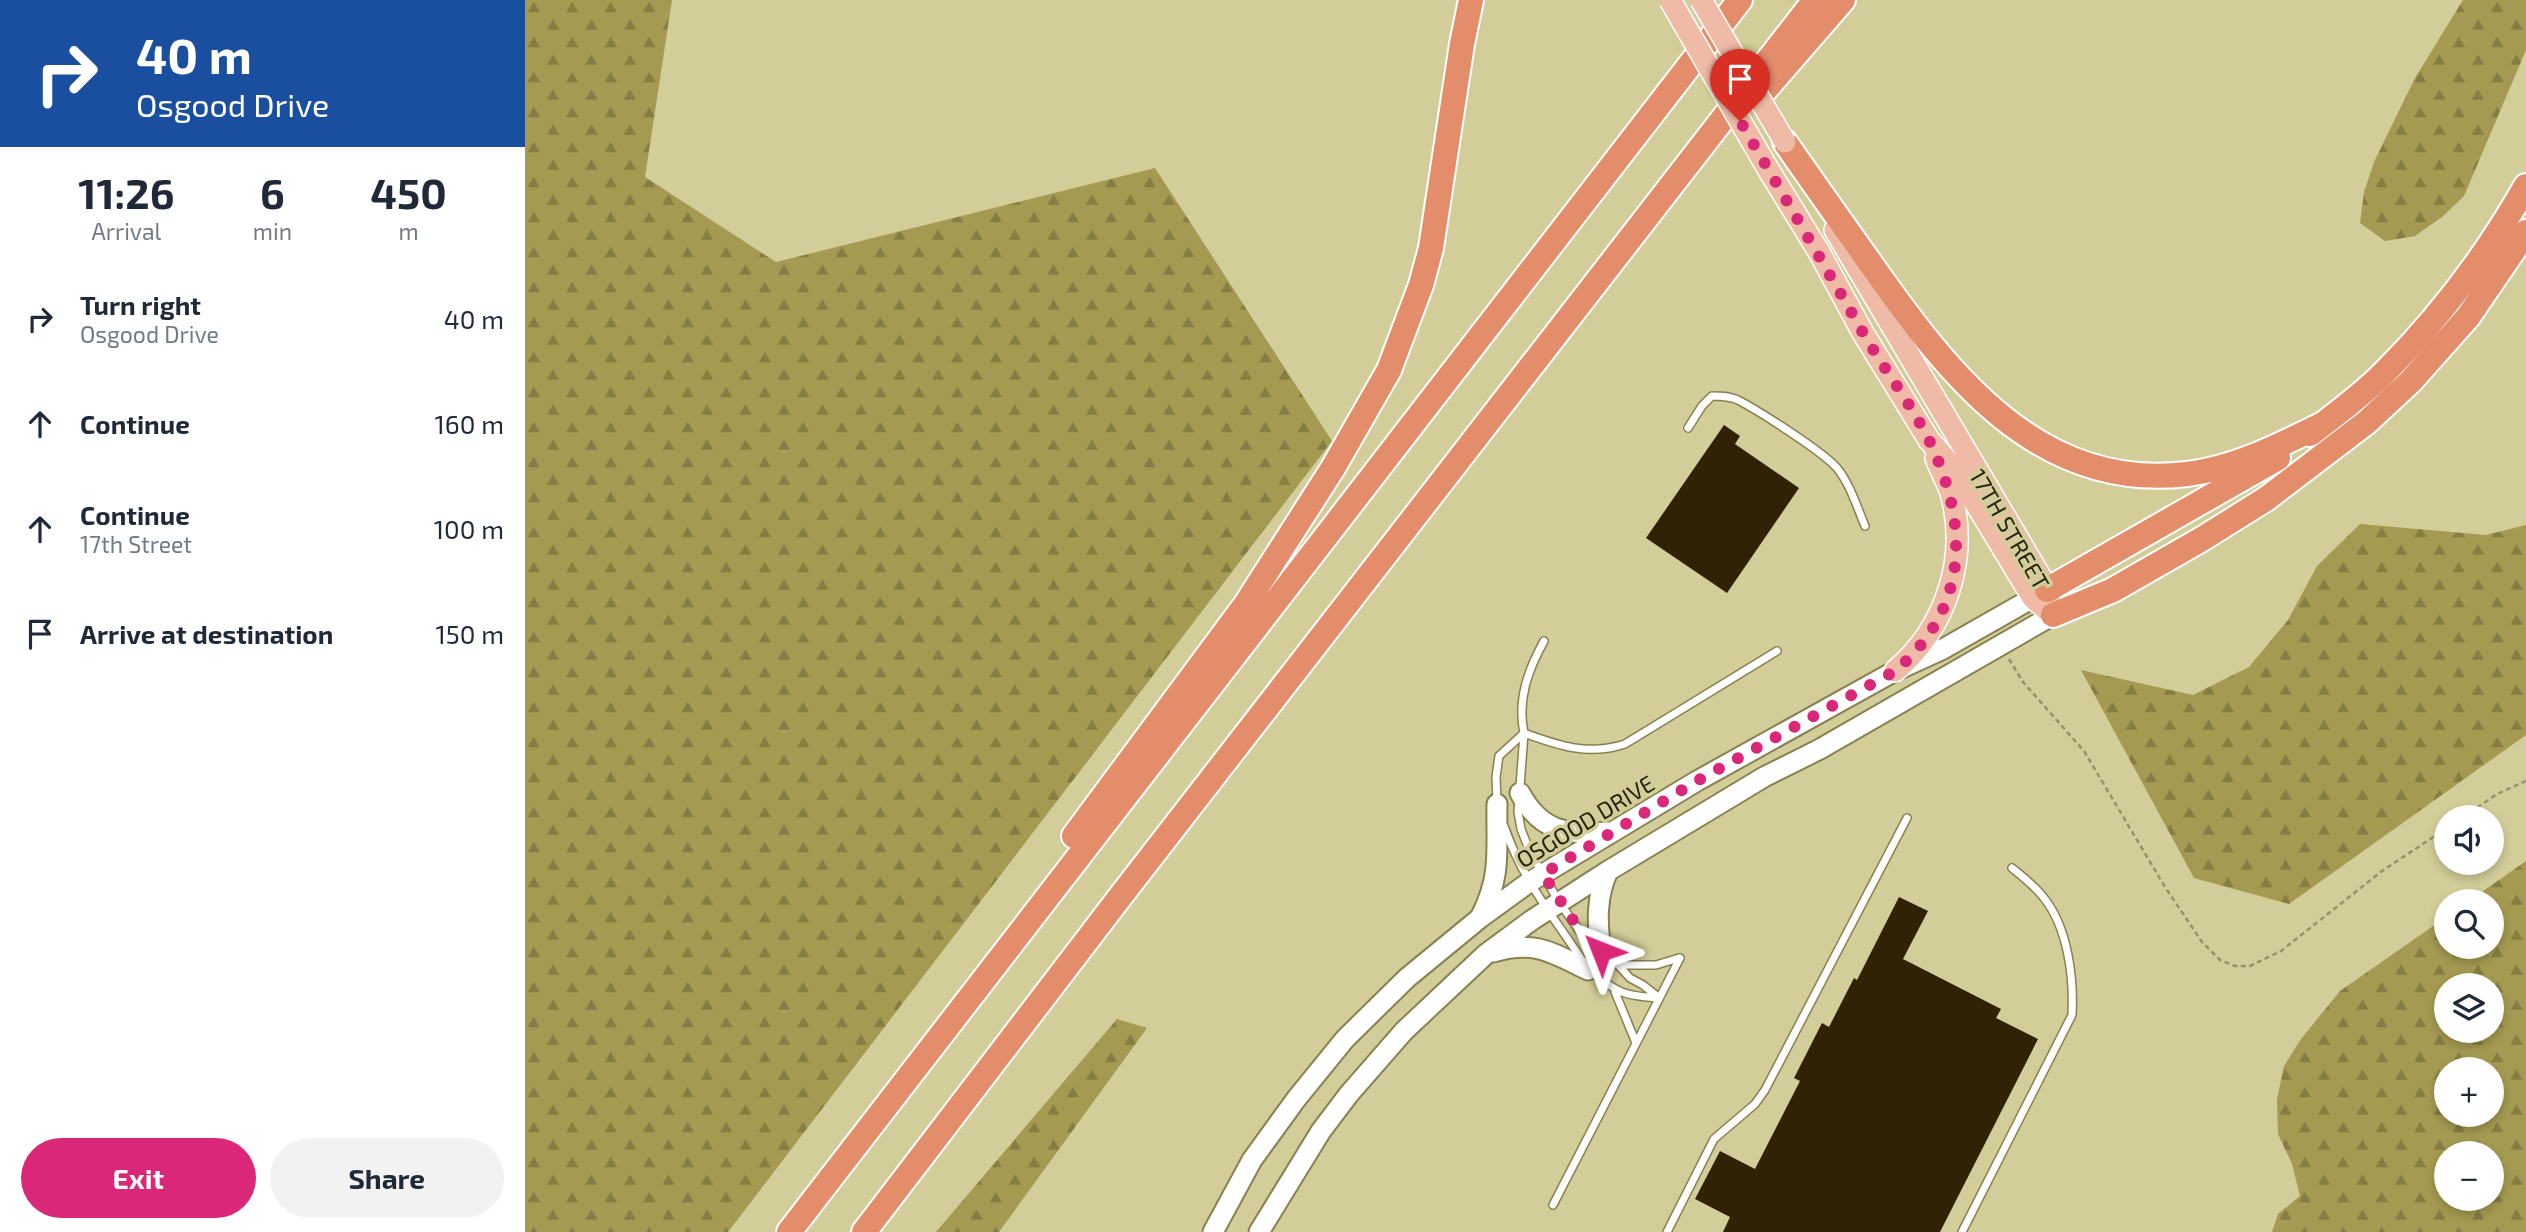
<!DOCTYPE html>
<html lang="en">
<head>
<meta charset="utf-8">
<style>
	body { margin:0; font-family:"Exo 2",sans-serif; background:#f2f2f3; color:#1f2937; height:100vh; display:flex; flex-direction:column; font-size:26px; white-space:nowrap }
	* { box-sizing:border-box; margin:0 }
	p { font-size:23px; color:#747a83 }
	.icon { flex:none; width:38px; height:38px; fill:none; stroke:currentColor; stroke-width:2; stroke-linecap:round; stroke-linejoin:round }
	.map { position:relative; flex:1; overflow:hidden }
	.panel { display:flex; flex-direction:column; background:#fff; width:525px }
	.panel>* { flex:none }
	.guide { background:#1a4fa0; color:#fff; overflow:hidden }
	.buttons { position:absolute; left:1909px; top:805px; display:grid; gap:14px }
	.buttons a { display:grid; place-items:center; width:70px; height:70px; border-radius:50%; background:#fff; box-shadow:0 4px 10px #0003; font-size:35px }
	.pin { position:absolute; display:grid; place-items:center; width:60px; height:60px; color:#fff; margin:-72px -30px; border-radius:50% 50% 50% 0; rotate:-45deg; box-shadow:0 0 7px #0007 }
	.pin .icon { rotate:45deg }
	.me { position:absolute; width:77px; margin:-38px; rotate:315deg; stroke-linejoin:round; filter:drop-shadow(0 0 5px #0008) }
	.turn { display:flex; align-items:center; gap:24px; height:147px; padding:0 21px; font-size:32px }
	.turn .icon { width:91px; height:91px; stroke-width:2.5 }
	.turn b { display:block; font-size:49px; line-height:60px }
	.eta { display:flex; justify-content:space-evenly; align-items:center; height:119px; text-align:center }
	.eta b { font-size:42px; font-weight:700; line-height:49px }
	.cta { display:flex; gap:14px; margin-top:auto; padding:14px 21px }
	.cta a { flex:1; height:80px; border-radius:42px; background:#db2777; color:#fff; font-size:28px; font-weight:700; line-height:80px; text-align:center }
	.cta a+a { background:#f2f2f3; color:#1f2937 }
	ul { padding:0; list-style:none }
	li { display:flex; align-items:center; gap:21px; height:105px; padding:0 21px }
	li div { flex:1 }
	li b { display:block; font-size:26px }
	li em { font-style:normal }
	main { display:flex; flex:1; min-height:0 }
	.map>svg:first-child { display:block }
</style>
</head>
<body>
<main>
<section class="panel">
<div class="guide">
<div class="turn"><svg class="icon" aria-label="right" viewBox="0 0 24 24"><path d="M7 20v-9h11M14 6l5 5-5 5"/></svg><div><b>40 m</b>Osgood Drive</div></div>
</div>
<div class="eta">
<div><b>11:26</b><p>Arrival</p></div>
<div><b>6</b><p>min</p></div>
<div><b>450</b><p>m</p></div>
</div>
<ul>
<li><svg class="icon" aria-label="right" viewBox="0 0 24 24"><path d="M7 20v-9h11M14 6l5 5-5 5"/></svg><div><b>Turn right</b><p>Osgood Drive</p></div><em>40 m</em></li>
<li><svg class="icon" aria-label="ahead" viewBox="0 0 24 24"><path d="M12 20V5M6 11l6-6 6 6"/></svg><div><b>Continue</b></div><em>160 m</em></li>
<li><svg class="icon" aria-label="ahead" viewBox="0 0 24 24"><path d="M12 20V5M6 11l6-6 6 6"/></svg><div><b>Continue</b><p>17th Street</p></div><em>100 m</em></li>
<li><svg class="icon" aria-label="arrive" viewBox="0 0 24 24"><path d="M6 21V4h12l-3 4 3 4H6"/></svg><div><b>Arrive at destination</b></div><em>150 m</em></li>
</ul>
<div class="cta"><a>Exit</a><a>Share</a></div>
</section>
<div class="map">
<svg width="2001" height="1232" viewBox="0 0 2001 1232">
	<defs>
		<pattern id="forest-firs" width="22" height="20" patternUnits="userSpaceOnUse" patternTransform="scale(1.75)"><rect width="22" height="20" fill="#a49a51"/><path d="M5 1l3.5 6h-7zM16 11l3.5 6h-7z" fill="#857d42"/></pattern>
	</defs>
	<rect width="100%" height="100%" fill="#d3cd99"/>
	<!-- forest -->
	<path fill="url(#forest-firs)" fill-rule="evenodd" d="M0,0H147L120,177L251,262L630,168L807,441L203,1232H0Z
		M1938,0H2001V50L1939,196L1917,217L1890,236L1860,241L1835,223L1839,192L1849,162L1890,78Z
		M1835,524L1961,535L2001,525V735L1764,904L1669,878L1556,670L1668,695L1724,667L1763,620L1792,566Z
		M2001,861V1232H1747L1753,1214L1775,1196L1767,1164L1753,1134L1752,1099L1759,1066L1776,1039L1815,991L1921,917L1922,947H1967V901H1944ZM1922,985H1967V1031H1922ZM1967,1069V1115H1922V1069ZM1967,1153V1199H1922V1153Z
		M592,1019L622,1028L474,1232H411Z"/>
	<!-- building -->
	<path fill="#302204" d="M1199,425L1215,436L1210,444L1274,488L1202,593L1121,538Z
		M1374,897L1403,911L1378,959L1476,1009L1471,1018L1513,1039L1415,1232H1198L1205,1217L1170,1199L1195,1151L1230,1169L1275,1081L1269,1078L1297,1023L1304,1027L1329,978L1332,980Z"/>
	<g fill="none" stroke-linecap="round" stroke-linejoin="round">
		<defs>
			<path id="lane" d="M1163,428L1177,406L1187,396C1196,396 1204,396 1213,400C1234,411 1297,451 1312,468C1325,484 1332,507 1340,526
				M1019,641C1003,670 992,700 999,733C1034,746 1064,756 1100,744L1252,651
				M999,734L993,812L996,829L1005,852L1034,902L1061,940L1093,965L1105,978L1118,985L1133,997
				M972,801L971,777L974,756L999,733
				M979,826C998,881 1026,913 1057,960
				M1093,965H1131L1154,958
				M1064,970C1091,992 1098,996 1134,998
				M1090,992L1111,1043
				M1028,1205L1155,958
				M1142,1232L1189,1139L1230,1104L1240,1090L1382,818
				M1437,1232L1547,1015C1549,978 1543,928 1519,898C1510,886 1498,877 1487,868"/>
			<path id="secondary" d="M995,793C1016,833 1044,835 1085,832
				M956,916C977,875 971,849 972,804
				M1076,951C1072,923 1071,897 1083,871
				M968,952C1010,940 1026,952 1063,970
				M688,1232L727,1160L772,1098L820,1039L882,978L955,918L1003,883L1172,781L1370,671L1418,649L1520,591
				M734,1232L796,1131L824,1094L879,1031L961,954L1007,920L1083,871L1239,777L1295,749L1528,615"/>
			<path id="primary" d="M1243,169L1294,252L1338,333L1404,440L1431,471L1508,598L1528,615
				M1310,230L1515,576L1526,606
				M1370,671C1421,628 1444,558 1426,493C1422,481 1415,470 1411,458"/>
			<path id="highway" d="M1233,98L1318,0
				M1260,142C1289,184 1319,226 1348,267C1424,375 1514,492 1662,474C1711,468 1753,446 1796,425
				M1785,434C1810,415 1836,396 1859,373C1914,318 1963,253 2001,186
				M1522,590L1753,458
				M1528,615L1588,590L1677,539L1741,499L1842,422L1886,381L1943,317L2001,232
				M549,836L721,604L808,468L864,370L896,285L906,248L937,44L946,0
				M264,1232L1215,0
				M339,1232L598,893L1290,0"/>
		</defs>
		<!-- lane casing -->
		<use href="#lane" stroke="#878150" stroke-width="10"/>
		<!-- secondary casing -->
		<use href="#secondary" stroke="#878150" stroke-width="23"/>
		<!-- primary casing -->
		<use href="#primary" stroke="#fff" stroke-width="24"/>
		<!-- highway casing -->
		<use href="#highway" stroke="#fff" stroke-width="28"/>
		<!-- path -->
		<path stroke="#979269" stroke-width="2.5" stroke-dasharray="5 3.5" stroke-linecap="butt" d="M1484,659L1498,682L1559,751L1640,887L1677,942L1695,960L1710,966H1725L1756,951L1857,871L1922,828
			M1938,817L1972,794L2001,781"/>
		<!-- lane -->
		<use href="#lane" stroke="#fff" stroke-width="7"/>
		<!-- secondary -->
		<use href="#secondary" stroke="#fff" stroke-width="19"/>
		<!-- primary -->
		<use href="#primary" stroke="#efbba6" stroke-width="21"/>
		<!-- highway -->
		<use href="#highway" stroke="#e48d6b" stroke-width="24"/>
		<defs>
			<path id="primary-bridge" d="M1145,0L1243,169
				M1176,0L1260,142"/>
		</defs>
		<!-- primary-bridge casing -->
		<use href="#primary-bridge" stroke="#fff" stroke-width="24" stroke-linecap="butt"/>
		<!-- primary-bridge -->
		<use href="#primary-bridge" stroke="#efbba6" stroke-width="21"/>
	</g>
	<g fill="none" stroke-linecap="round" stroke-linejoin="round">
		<!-- route -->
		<path stroke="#db2777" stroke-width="12" stroke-dasharray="0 21.6" d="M1076,951L1061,940L1018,874L1172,781L1370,671C1445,608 1444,523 1404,440C1385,402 1358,368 1337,331C1297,261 1256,191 1215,121"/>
	</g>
	<g text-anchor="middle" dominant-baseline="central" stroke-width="7" stroke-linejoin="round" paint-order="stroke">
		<!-- street labels -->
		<g font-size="23" fill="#26230f" stroke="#d3cd99">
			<text transform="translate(1485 529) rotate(60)">17TH STREET</text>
			<text transform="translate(1060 821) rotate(-31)">OSGOOD DRIVE</text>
		</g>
	</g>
</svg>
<div class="buttons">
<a><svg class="icon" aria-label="sound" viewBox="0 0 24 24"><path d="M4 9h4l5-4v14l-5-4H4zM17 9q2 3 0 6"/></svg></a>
<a><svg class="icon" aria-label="search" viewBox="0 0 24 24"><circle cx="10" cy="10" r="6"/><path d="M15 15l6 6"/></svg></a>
<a><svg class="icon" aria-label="layers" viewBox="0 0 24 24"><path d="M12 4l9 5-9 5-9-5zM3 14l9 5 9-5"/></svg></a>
<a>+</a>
<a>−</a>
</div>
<div class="pin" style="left:1215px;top:121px;background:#d93025"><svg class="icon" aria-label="arrive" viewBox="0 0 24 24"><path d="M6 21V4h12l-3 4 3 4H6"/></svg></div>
<svg class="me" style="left:1076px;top:951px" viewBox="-20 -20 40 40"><path d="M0-17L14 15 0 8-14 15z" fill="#db2777" stroke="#fff" stroke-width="4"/></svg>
</div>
</main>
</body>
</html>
